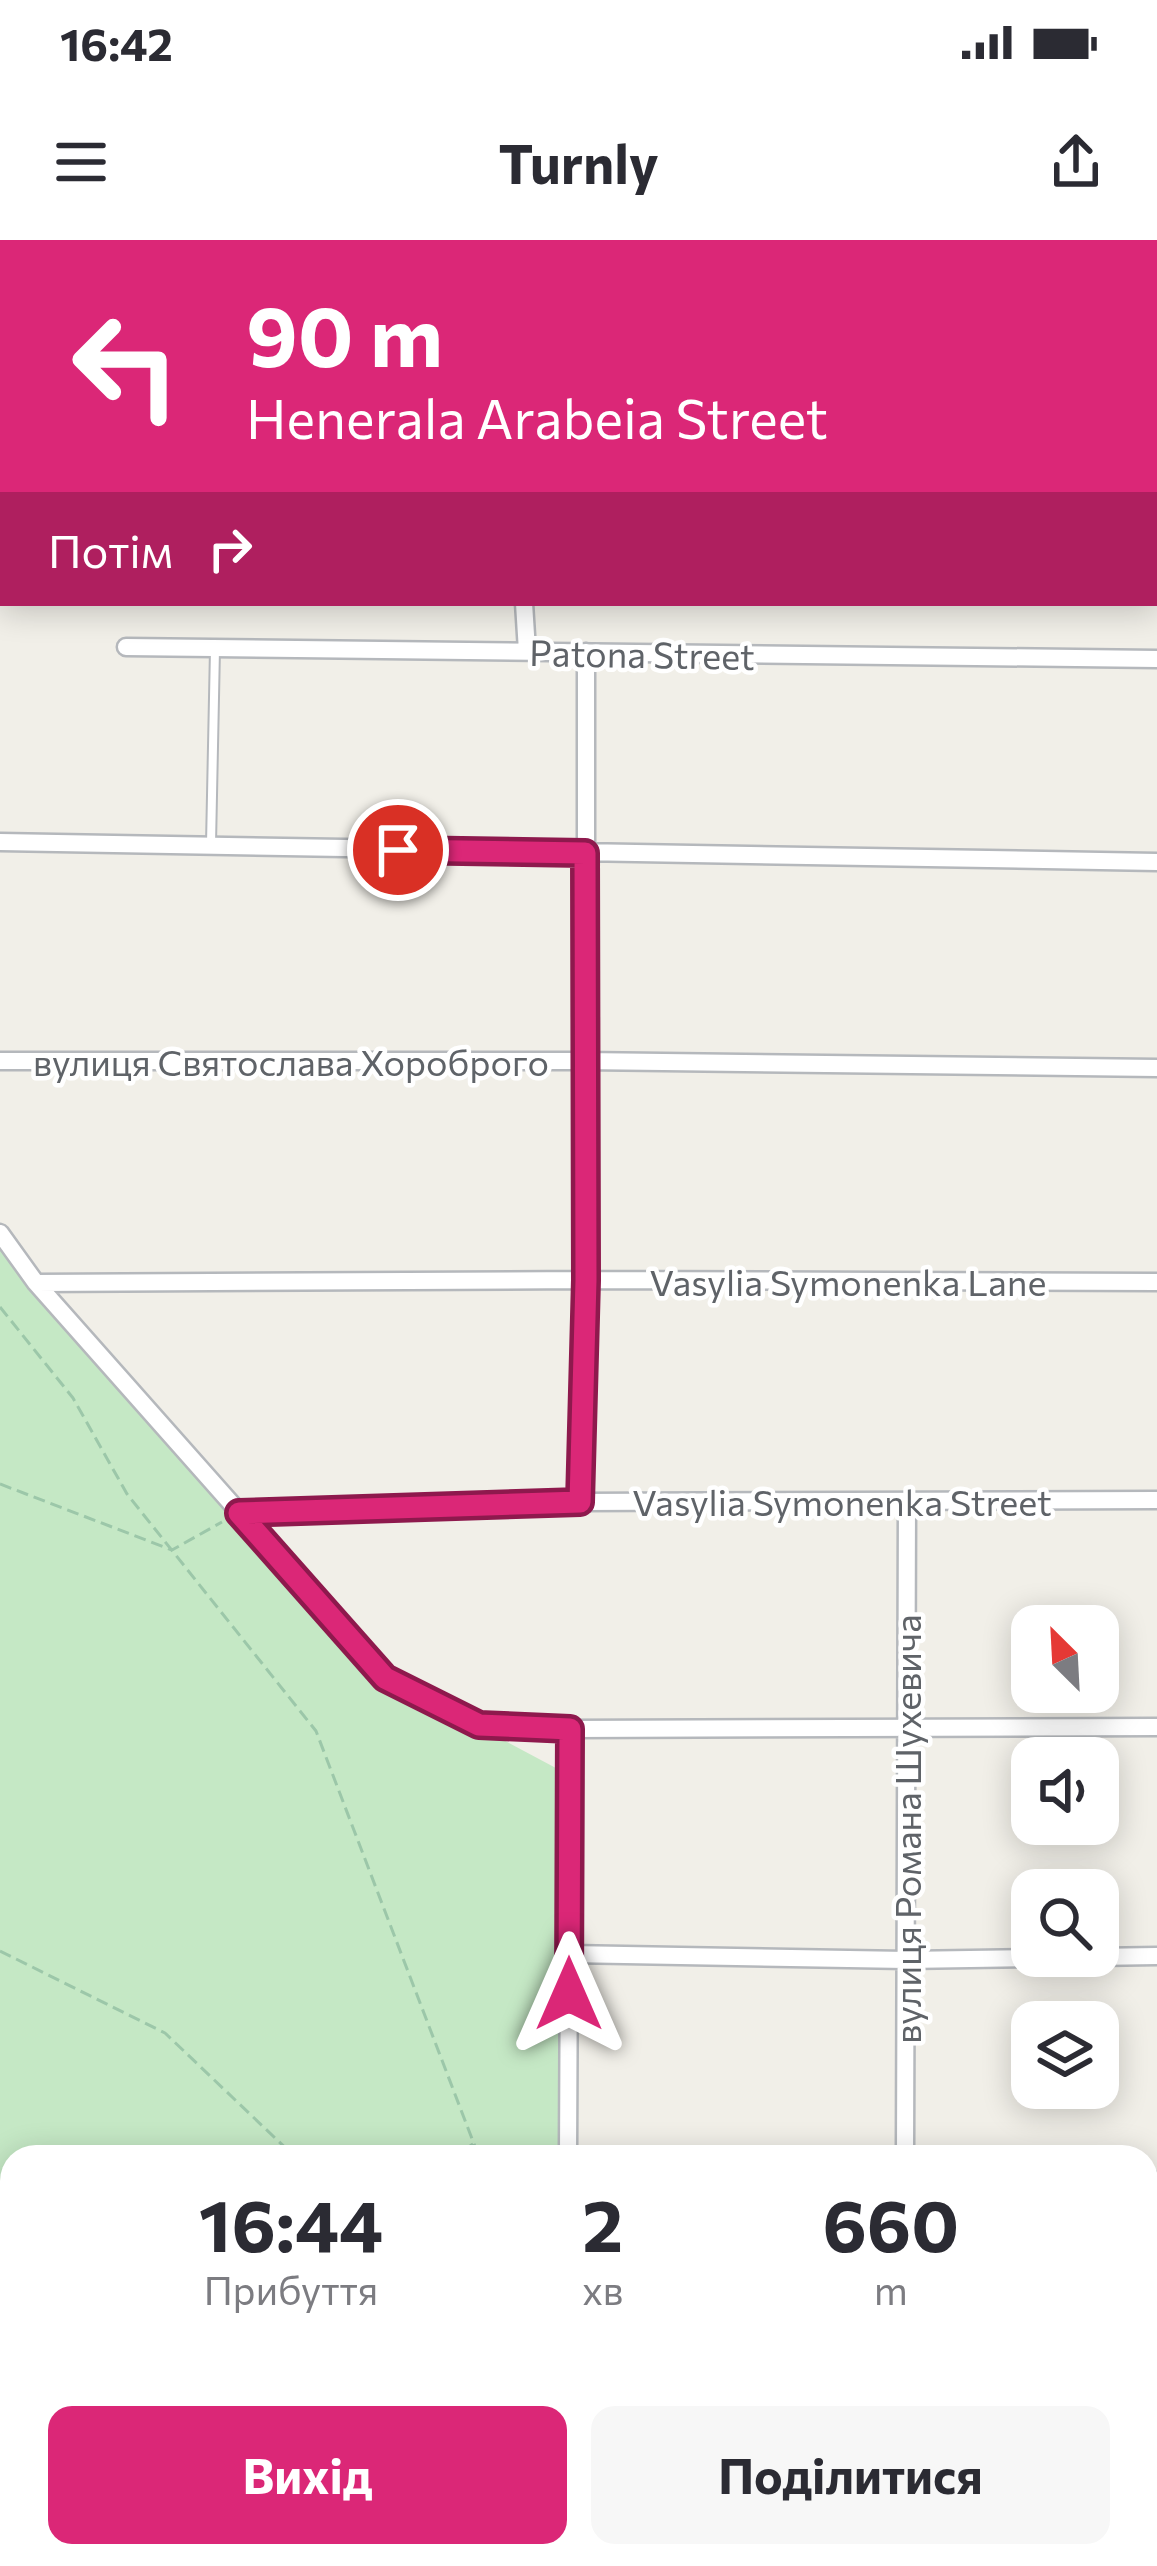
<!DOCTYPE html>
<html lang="uk">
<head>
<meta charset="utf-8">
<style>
	body { margin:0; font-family:Commissioner,sans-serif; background:#f7f7f7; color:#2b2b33; height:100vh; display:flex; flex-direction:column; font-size:45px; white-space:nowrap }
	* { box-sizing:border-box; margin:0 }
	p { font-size:39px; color:#7c7c81 }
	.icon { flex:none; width:66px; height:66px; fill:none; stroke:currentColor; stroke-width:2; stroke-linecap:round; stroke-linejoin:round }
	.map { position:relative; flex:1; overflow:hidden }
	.drawer { position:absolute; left:0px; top:1905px; width:1158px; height:423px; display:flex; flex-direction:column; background:#fff; border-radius:36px 36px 0 0; box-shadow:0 6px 30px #0003 }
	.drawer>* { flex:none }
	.guide { position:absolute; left:0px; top:0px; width:1158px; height:366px; box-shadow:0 6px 30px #0003; background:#db2777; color:#fff; overflow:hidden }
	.needle { width:78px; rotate:336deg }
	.fabs { position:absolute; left:1011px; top:1365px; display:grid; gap:24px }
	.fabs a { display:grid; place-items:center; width:108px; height:108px; border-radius:24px; background:#fff; box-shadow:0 6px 30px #0003; font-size:60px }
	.pin { position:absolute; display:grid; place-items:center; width:102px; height:102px; color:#fff; margin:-51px; border:6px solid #fff; border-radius:50%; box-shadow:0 3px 12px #0007 }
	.me { position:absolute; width:132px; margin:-66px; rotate:0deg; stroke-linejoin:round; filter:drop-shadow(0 0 9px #0008) }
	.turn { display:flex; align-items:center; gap:42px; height:252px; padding:0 48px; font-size:54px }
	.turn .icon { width:156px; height:156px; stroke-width:2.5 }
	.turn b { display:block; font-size:84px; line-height:102px }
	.then { display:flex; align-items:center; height:114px; padding:0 48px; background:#0003; gap:24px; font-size:45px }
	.eta { display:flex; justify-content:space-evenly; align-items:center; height:204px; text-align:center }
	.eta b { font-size:72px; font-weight:700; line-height:84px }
	.action { display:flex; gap:24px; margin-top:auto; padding:24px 48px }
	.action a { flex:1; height:138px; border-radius:24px; background:#db2777; color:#fff; font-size:48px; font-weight:700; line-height:138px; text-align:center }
	.action a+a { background:#f7f7f7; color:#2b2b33 }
	.status { display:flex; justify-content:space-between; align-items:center; height:84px; padding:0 60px; background:#fff; direction:ltr }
	.status svg { height:33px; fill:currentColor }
	header { display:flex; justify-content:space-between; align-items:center; height:156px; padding:0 48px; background:#fff; font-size:54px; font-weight:700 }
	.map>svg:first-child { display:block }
</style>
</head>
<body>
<div class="status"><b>16:42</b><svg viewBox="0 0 49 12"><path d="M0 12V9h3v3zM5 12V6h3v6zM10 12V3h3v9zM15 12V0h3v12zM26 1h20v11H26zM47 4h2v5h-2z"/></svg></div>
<header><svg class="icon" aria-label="menu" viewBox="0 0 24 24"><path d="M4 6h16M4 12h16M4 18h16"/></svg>Turnly<svg class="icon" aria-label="share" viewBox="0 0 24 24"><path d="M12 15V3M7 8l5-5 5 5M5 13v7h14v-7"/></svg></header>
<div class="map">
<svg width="1157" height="2326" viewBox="0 0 1157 2326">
	<rect width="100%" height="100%" fill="#f1efe8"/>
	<!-- green -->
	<path fill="#c5e8c5" d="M0,0H466L3,3L0,89Z
		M0,994L385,1437L569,1535L568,1917H12V2316H567V2326H0Z"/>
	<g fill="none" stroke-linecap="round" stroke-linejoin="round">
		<defs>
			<path id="lane" d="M909,0L912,3
				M1096,0L1097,3
				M762,3L805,0
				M986,3L988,0
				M1111,3L1113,0
				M1155,292H1157
				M211,604L215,409"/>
			<path id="street" d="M1155,15H1157
				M0,111H3
				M524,363L527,411
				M126,407L1157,419
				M0,602L1157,622
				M0,821H583L1157,828
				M0,993L36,1043L385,1437L479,1485L570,1489L1157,1487
				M36,1043L586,1040L1157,1042
				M580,1262L586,1040V412
				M239,1273L580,1262L1157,1260
				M569,1714L906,1720L1157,1716
				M568,1917L570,1489
				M905,1917L907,1261
				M1146,1941H1157
				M1146,2163H1157
				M905,2316V2326
				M568,2326V2316"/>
		</defs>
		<!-- lane casing -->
		<use href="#lane" stroke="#b5b8bc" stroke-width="12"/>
		<!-- street casing -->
		<use href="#street" stroke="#b5b8bc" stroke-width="21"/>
		<!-- path -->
		<path stroke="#9cc7a9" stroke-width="3" stroke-dasharray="12 6" stroke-linecap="butt" d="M1155,62H1157
			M0,1067L73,1158L127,1254L316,1491L479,1917
			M0,1244L172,1310L222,1282
			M0,1711L165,1793L295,1917
			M454,1917L473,1904
			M0,2092L12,2090
			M0,2144L12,2152
			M231,2316L238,2326
			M310,2326L320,2316"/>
		<!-- lane -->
		<use href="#lane" stroke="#fff" stroke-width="8"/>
		<!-- street -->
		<use href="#street" stroke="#fff" stroke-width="16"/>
	</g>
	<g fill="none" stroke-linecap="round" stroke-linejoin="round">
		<defs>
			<path id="route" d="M398,610L585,613L586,1040L580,1262L239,1273L385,1438L479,1485L570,1489L569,1754"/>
		</defs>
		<!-- route casing -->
		<use href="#route" stroke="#8e194d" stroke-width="30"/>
		<!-- route -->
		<use href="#route" stroke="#db2777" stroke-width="21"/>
	</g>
	<g text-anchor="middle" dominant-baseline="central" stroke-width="9" stroke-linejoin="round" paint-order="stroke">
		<!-- street labels -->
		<g font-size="36" fill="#5f6368" stroke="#fff">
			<text transform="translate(642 413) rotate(1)">Patona Street</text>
			<text x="291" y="821">вулиця Святослава Хороброго</text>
			<text x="848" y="1041">Vasylia Symonenka Lane</text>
			<text x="842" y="1261">Vasylia Symonenka Street</text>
			<text transform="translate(906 1589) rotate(-90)">вулиця Романа Шухевича</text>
		</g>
	</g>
</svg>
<div class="fabs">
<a><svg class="needle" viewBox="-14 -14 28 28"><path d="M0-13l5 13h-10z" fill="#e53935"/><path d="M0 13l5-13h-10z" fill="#7c7c81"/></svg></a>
<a><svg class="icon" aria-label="sound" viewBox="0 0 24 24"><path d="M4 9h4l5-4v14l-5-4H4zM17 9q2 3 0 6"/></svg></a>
<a><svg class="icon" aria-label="search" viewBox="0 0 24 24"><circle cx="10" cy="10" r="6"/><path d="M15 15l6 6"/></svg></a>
<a><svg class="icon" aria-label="layers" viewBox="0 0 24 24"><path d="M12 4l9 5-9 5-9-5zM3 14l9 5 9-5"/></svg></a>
</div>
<div class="pin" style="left:398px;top:610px;background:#d93025"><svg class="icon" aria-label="arrive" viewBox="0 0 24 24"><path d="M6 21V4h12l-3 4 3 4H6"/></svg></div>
<svg class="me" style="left:569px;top:1754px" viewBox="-20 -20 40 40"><path d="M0-17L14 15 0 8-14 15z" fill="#db2777" stroke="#fff" stroke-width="4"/></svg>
<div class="guide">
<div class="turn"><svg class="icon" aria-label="left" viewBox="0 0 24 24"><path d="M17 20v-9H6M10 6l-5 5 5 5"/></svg><div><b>90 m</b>Henerala Arabeia Street</div></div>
<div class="then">Потім<svg class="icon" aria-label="right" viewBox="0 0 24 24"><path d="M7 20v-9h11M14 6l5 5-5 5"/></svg></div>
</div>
<section class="drawer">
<div class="eta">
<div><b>16:44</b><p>Прибуття</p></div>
<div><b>2</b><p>хв</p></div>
<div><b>660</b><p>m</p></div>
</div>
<div class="action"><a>Вихід</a><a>Поділитися</a></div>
</section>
</div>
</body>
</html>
